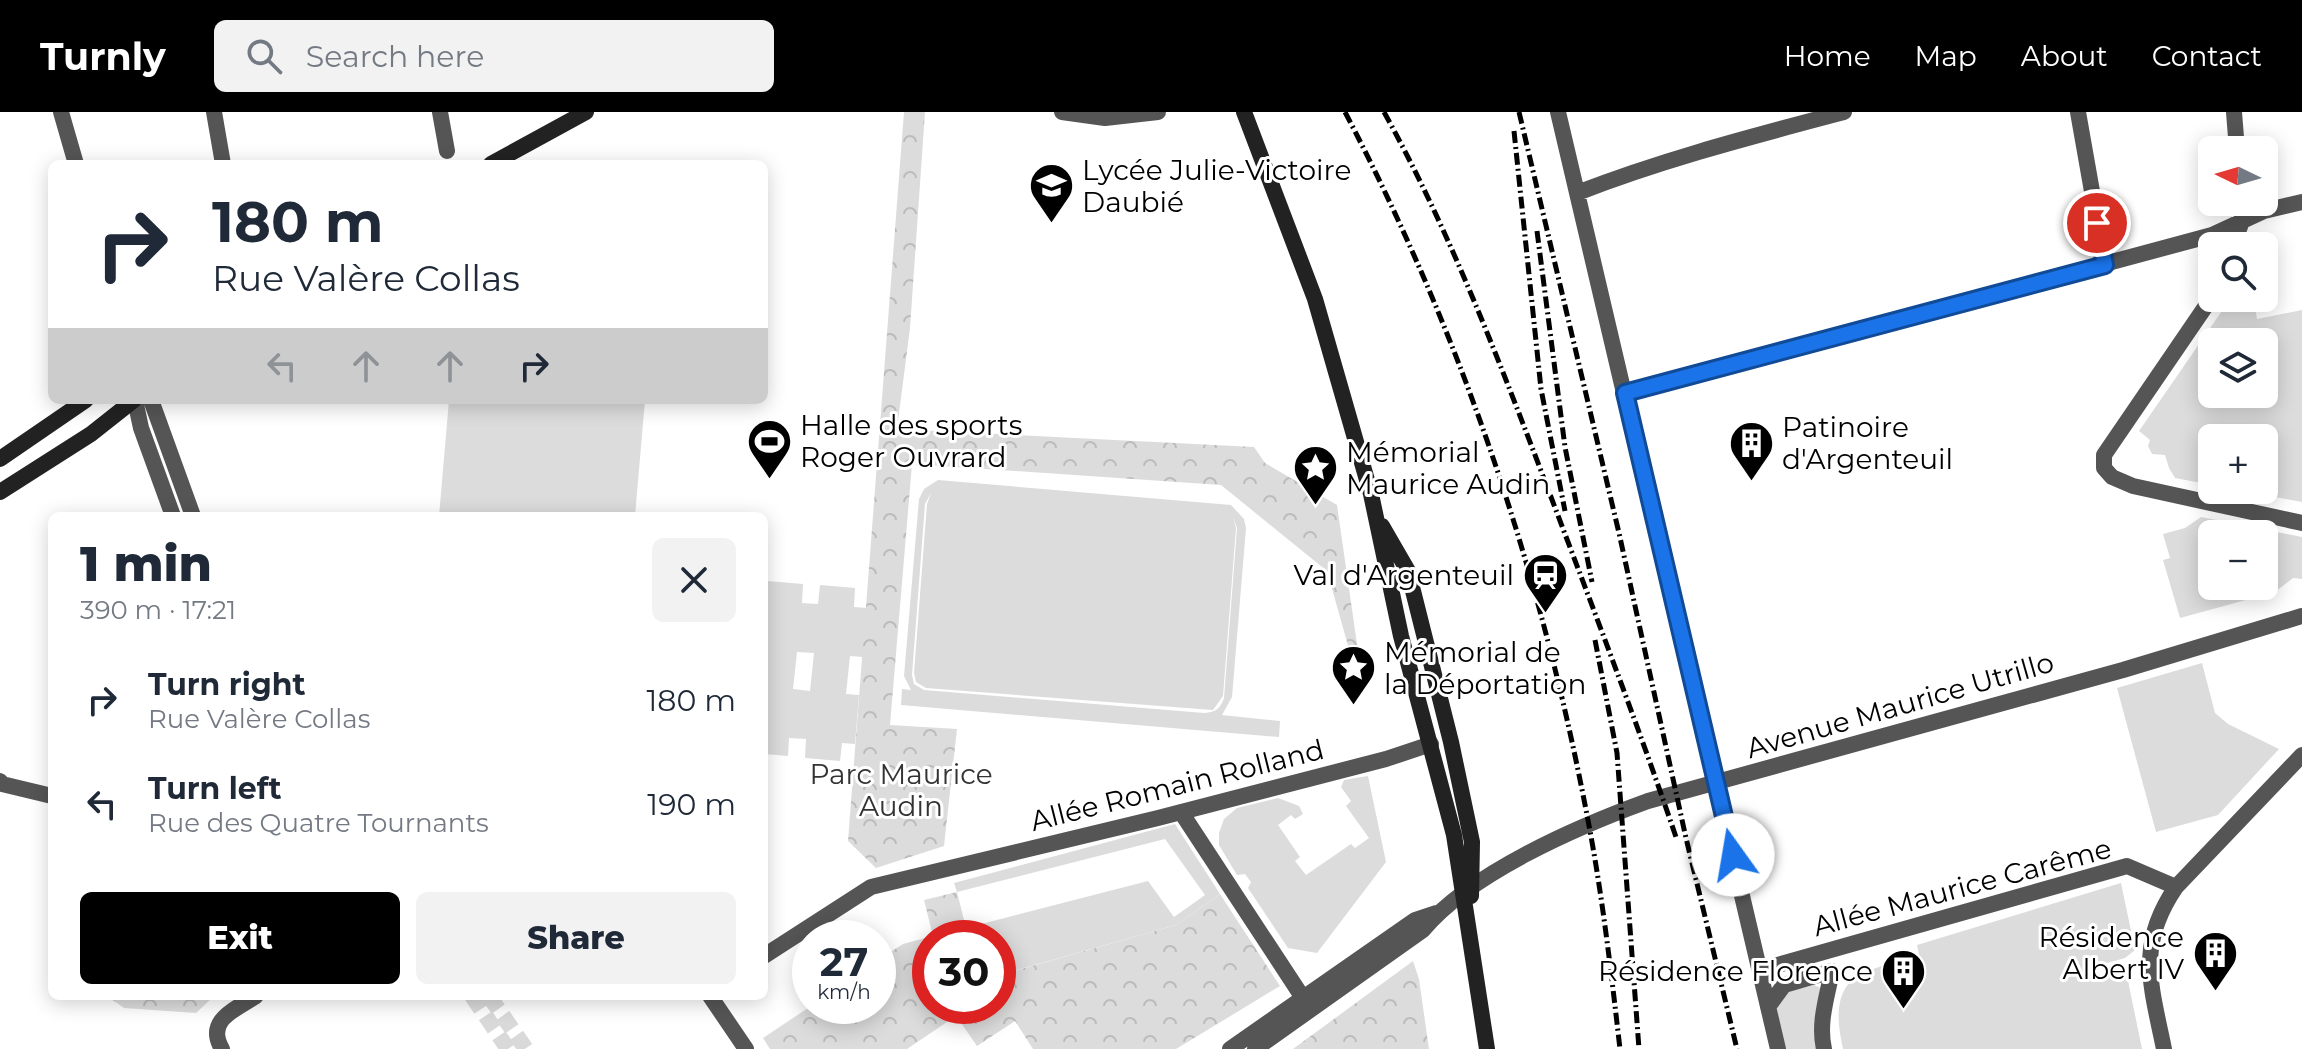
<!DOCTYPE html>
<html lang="en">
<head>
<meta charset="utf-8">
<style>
	body { margin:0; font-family:Montserrat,sans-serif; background:#f2f2f3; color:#1f2937; height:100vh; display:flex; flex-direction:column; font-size:30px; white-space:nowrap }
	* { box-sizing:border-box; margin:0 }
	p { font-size:26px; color:#747a83 }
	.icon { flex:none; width:44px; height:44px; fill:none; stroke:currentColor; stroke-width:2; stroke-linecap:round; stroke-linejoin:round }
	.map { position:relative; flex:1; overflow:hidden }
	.sheet { position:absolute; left:48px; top:400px; width:720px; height:488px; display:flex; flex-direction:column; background:#fff; border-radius:12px; box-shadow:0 4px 20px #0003 }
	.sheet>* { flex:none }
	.banner { position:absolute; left:48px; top:48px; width:720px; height:244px; border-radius:12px; box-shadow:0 4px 20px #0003; background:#fff; color:#1f2937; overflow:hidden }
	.needle { width:52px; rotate:275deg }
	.fabs { position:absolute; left:2198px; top:24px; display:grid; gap:16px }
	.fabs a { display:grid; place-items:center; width:80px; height:80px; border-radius:12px; background:#fff; box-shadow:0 4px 20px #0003; font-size:40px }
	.speed { position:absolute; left:792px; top:808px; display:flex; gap:16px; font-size:40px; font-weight:700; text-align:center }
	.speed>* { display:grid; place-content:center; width:104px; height:104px; border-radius:50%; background:#fff; box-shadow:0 4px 20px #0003; line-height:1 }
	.speed small { font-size:20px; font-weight:400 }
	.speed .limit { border:12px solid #d22; background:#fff; color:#111 }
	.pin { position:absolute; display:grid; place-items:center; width:68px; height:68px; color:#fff; margin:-34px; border:4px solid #fff; border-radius:50%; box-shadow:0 2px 8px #0007 }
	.me { position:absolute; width:88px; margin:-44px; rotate:347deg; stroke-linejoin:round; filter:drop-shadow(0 0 6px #0008) }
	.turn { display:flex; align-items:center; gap:28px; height:168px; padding:0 32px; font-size:36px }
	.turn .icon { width:104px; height:104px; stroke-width:2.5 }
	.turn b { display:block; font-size:56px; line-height:68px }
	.lanes { display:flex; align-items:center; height:76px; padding:0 32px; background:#0003; justify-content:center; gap:40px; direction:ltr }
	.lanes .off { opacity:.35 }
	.round { display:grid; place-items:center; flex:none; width:84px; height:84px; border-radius:12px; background:#f2f2f3 }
	.summary { display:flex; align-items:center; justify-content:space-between; height:136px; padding:0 32px }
	h1 { font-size:48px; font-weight:800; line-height:60px }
	.action { display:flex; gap:16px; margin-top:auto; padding:16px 32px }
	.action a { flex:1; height:92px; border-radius:12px; background:#000; color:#fff; font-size:32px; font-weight:800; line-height:92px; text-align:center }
	.action a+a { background:#f2f2f3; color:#1f2937 }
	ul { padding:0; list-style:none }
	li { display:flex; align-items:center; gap:24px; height:104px; padding:0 32px }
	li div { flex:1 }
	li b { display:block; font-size:30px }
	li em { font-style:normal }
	header { display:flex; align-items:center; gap:48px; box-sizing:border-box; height:112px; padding:0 40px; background:#000; color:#fff }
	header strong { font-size:38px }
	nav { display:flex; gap:44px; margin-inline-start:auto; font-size:28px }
	.search { width:560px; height:72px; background:#f2f2f3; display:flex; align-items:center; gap:20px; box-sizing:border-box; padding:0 28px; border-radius:12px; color:#747a83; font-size:30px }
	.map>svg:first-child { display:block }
</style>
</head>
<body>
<header>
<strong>Turnly</strong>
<div class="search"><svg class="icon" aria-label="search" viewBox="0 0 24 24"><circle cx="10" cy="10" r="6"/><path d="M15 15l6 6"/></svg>Search here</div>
<nav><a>Home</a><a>Map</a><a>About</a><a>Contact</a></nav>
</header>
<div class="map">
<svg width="2302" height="937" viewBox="0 0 2302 937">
	<defs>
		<pattern id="park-crowns" width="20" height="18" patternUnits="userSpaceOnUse" patternTransform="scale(2)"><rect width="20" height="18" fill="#dcdcdc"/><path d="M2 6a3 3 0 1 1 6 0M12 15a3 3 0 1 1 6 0" fill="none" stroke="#bbb"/></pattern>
	</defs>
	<rect width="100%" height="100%" fill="#fff"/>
	<!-- green -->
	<path fill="#dcdcdc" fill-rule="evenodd" d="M2254,188L2257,207L2302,198V390L2238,378H2264V326H2212V373L2175,366L2169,356L2165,343L2152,342L2148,334L2150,328L2139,319L2226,193ZM2264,230V282H2212V230Z
		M449,288H645L635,404H439Z
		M938,368L1231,393L1244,407L1246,416L1232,585L1222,603L1280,609L1279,625L901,593L902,577L911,578L904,564L919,387L924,377ZM931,381L927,392L914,561L916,570L926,576L1213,598L1223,584L1236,416L1233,405L1237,416L1224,586C1220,597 1216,600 1204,601L924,578L914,572L912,563L925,392Z
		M2201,405L2302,425V467L2293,466L2275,480L2180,506L2163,448L2170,446L2163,422L2185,416ZM2212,422H2264V474H2212Z
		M767,469L803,472L802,491L818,492L820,473L855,476L854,495L867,496L863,545L850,544L846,582L859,583L855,632L842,631L840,649L805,646L806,627L789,626L788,644L764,642V488ZM797,540L814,541L810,579L793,577Z
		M2202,551L2215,601L2228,612L2279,637L2218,703L2156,720L2117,576Z
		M1368,664L1386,750L1317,841L1288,836L1248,776L1251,770L1245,762L1237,763L1219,733V721L1224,707L1237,696L1278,686L1299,694L1303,702L1295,707L1291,703L1278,713L1300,745L1295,749L1306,763L1351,732L1355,736L1369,726L1346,694L1351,689L1341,675L1344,668Z
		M1175,712L1220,782L1176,813L999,863L998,826H974L966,816L1148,769L1174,805L1205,783L1165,727L957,780L954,771Z
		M2121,771L2135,838L2125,846L2089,856L2092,866L2126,859L2142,937H1843C1838,914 1833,884 1854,866C1864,858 1906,847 1919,842L1917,833Z
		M1814,873L1823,877L1821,937H1785L1775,893L1786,879Z"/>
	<!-- park -->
	<path fill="url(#park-crowns)" d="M904,0H925L910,216L897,317L1254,335L1265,351L1337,393L1359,546L1349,537L1327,459L1221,373L912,352L890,613L957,617L944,734L876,756L848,729Z
		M957,780L966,816L974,826H930V894H998V861L1000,863L1176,813L1220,782L1280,874L1176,937H1033L1015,909L977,934L961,911L963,909L960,904H956L907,937H770L763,926L811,894H878V848L903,832L933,824L924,788Z
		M1413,849L1419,867L1429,937H1293Z
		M107,884H209L211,887L196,901L124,896Z"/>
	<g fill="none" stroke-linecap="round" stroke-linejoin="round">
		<!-- tertiary-tunnel -->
		<path stroke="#d9d9d9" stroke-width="16" stroke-dasharray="16 8" stroke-linecap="butt" d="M472,884L508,937
			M489,884L526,937"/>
		<!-- minor -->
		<path stroke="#555" stroke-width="16" d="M61,0L76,52
			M214,0L223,52
			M440,0L447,39
			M1062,0L1105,6L1158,0
			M1558,0L1778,937
			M2078,0L2105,153
			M2234,0L2237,38
			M1577,81C1664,47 1754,24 1844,0
			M2233,134L2242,109L2241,90
			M2212,185L2104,343V356L2112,365L2133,374L2302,411
			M1625,281L2212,123L2264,99L2302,90
			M0,669L2,672L52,684
			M1181,700L1303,886
			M764,844L871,775L1158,706L1386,647L1431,632
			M1760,858L2127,754L2176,775
			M710,884L746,937
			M1768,895L1784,873L1832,859C1827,885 1818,911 1824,937
			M222,937C205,908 235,898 256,884
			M2164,937C2151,873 2136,833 2176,775L2302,643"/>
		<!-- tertiary -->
		<path stroke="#555" stroke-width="16" d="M135,288L141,316L173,404
			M151,288L193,404
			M1230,937L1415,808L1436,801
			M1255,937L1423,818C1470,761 1579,714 1648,689L2123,558L2302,504"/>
		<!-- secondary -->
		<path stroke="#222" stroke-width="16" d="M1244,0L1315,187L1371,382L1401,524L1454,723L1487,937
			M491,52L586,0
			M0,347L86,288
			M0,380L91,322L134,288
			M1382,414L1408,459L1451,630L1472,730L1471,784"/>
		<!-- rail -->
		<path stroke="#000" stroke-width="5" stroke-dasharray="12 4 2 4" stroke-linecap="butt" d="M1345,0C1461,222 1540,457 1587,703C1602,780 1611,859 1620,937
			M1384,0C1452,123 1501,254 1551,385C1594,499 1638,613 1677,728
			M1519,0L1619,421L1686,726L1737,937
			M1514,19L1541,277L1565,399
			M1537,119L1565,335L1592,470
			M1595,528L1617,641L1639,937"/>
	</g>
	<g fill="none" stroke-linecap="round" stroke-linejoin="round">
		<defs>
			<path id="route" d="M1733,743L1625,281L2105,153L2097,111"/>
		</defs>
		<!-- route casing -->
		<use href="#route" stroke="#114b97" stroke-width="20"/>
		<!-- route -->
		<use href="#route" stroke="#1a73e8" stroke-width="14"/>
	</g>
	<!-- icons -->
	<defs>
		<symbol id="school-pin" viewBox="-11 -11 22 30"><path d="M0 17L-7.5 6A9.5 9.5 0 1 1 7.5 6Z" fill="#000" stroke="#fff"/><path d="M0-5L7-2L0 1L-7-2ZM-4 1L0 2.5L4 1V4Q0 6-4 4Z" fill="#fff"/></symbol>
		<symbol id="stadium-pin" viewBox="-11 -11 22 30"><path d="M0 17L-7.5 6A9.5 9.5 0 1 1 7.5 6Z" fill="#000" stroke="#fff"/><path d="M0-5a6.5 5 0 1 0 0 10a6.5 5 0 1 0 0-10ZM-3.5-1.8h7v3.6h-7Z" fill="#fff"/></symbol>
		<symbol id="building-pin" viewBox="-11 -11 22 30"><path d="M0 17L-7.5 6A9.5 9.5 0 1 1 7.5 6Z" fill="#000" stroke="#fff"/><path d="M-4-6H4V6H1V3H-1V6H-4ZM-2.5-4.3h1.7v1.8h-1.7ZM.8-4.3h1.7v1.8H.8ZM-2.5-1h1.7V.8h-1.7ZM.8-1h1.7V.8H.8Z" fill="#fff"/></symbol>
		<symbol id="sight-pin" viewBox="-11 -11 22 30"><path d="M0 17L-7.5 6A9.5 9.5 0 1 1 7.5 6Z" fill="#000" stroke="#fff"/><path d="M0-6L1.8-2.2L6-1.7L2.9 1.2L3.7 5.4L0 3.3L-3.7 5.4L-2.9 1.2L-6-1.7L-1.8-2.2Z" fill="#fff"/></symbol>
		<symbol id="station-pin" viewBox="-11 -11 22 30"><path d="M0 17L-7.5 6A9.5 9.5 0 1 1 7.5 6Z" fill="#000" stroke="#fff"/><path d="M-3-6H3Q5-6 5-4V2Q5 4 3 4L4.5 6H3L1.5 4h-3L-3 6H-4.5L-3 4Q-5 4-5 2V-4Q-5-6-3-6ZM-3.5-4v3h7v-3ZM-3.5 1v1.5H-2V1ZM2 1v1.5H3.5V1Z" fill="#fff"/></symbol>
	</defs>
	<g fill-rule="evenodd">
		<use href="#school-pin" x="1026" y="48" width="51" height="69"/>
		<use href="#stadium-pin" x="744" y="304" width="51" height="69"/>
		<use href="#building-pin" x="1726" y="306" width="51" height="69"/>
		<use href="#sight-pin" x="1290" y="330" width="51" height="69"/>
		<use href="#station-pin" x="1520" y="438" width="51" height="69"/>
		<use href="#sight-pin" x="1328" y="530" width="51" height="69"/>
		<use href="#building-pin" x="2190" y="816" width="51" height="69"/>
		<use href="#building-pin" x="1878" y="834" width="51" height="69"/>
	</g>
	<g text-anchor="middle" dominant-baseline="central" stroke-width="6" stroke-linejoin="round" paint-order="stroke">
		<!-- poi labels -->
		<g font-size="28" fill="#000" stroke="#fff" text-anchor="start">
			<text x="1082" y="58">Lycée Julie-Victoire<tspan x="1082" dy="32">Daubié</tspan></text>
			<text x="800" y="313">Halle des sports<tspan x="800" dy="32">Roger Ouvrard</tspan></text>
			<text x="1782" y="315">Patinoire<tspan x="1782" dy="32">d'Argenteuil</tspan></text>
			<text x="1346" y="340">Mémorial<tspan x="1346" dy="32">Maurice Audin</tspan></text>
			<text x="1514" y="463" text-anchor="end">Val d'Argenteuil</text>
			<text x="1384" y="540">Mémorial de<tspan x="1384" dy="32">la Déportation</tspan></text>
			<text x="2184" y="825" text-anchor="end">Résidence<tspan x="2184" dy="32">Albert IV</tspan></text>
			<text x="1873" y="859" text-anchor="end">Résidence Florence</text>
		</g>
		<!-- street labels -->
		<g font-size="28" fill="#000" stroke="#fff">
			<text transform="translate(1900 593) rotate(-16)">Avenue Maurice Utrillo</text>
			<text transform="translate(1177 673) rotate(-14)">Allée Romain Rolland</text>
			<text transform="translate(1962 775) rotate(-15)">Allée Maurice Carême</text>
		</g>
		<!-- park labels -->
		<g font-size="28" fill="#333" stroke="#fff">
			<text x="901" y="662">Parc Maurice<tspan x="901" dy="32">Audin</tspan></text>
		</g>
	</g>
</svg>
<div class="fabs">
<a><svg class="needle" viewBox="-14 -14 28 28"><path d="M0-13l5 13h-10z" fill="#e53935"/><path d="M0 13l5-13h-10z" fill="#747a83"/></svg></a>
<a><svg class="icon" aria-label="search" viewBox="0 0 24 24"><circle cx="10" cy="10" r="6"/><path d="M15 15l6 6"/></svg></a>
<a><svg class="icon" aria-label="layers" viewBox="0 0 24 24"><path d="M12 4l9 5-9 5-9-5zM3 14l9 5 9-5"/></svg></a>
<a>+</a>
<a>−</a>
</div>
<div class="speed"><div>27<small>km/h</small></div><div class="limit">30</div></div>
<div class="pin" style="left:2097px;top:111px;background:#d93025"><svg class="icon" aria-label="arrive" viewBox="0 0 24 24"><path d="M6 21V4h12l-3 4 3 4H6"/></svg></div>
<svg class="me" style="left:1733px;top:743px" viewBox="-20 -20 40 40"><circle r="19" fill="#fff"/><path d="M0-13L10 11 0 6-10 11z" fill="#1a73e8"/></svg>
<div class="banner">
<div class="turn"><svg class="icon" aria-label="right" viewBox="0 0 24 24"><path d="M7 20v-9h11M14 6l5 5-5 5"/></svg><div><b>180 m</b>Rue Valère Collas</div></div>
<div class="lanes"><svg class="icon off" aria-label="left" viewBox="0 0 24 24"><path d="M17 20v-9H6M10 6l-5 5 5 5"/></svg><svg class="icon off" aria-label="ahead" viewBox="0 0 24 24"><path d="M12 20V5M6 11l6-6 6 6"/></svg><svg class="icon off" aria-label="ahead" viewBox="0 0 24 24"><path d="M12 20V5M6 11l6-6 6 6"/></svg><svg class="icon" aria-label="right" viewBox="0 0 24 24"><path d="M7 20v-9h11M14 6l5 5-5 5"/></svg></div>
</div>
<section class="sheet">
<div class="summary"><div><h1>1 min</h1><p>390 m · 17:21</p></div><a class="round"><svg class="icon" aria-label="close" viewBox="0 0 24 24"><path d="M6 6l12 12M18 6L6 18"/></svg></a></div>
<ul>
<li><svg class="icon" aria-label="right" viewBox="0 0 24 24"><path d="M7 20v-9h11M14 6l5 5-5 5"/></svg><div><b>Turn right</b><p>Rue Valère Collas</p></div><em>180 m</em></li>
<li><svg class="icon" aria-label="left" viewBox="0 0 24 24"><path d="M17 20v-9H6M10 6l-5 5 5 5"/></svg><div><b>Turn left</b><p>Rue des Quatre Tournants</p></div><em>190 m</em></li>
</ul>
<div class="action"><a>Exit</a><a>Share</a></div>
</section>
</div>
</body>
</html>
